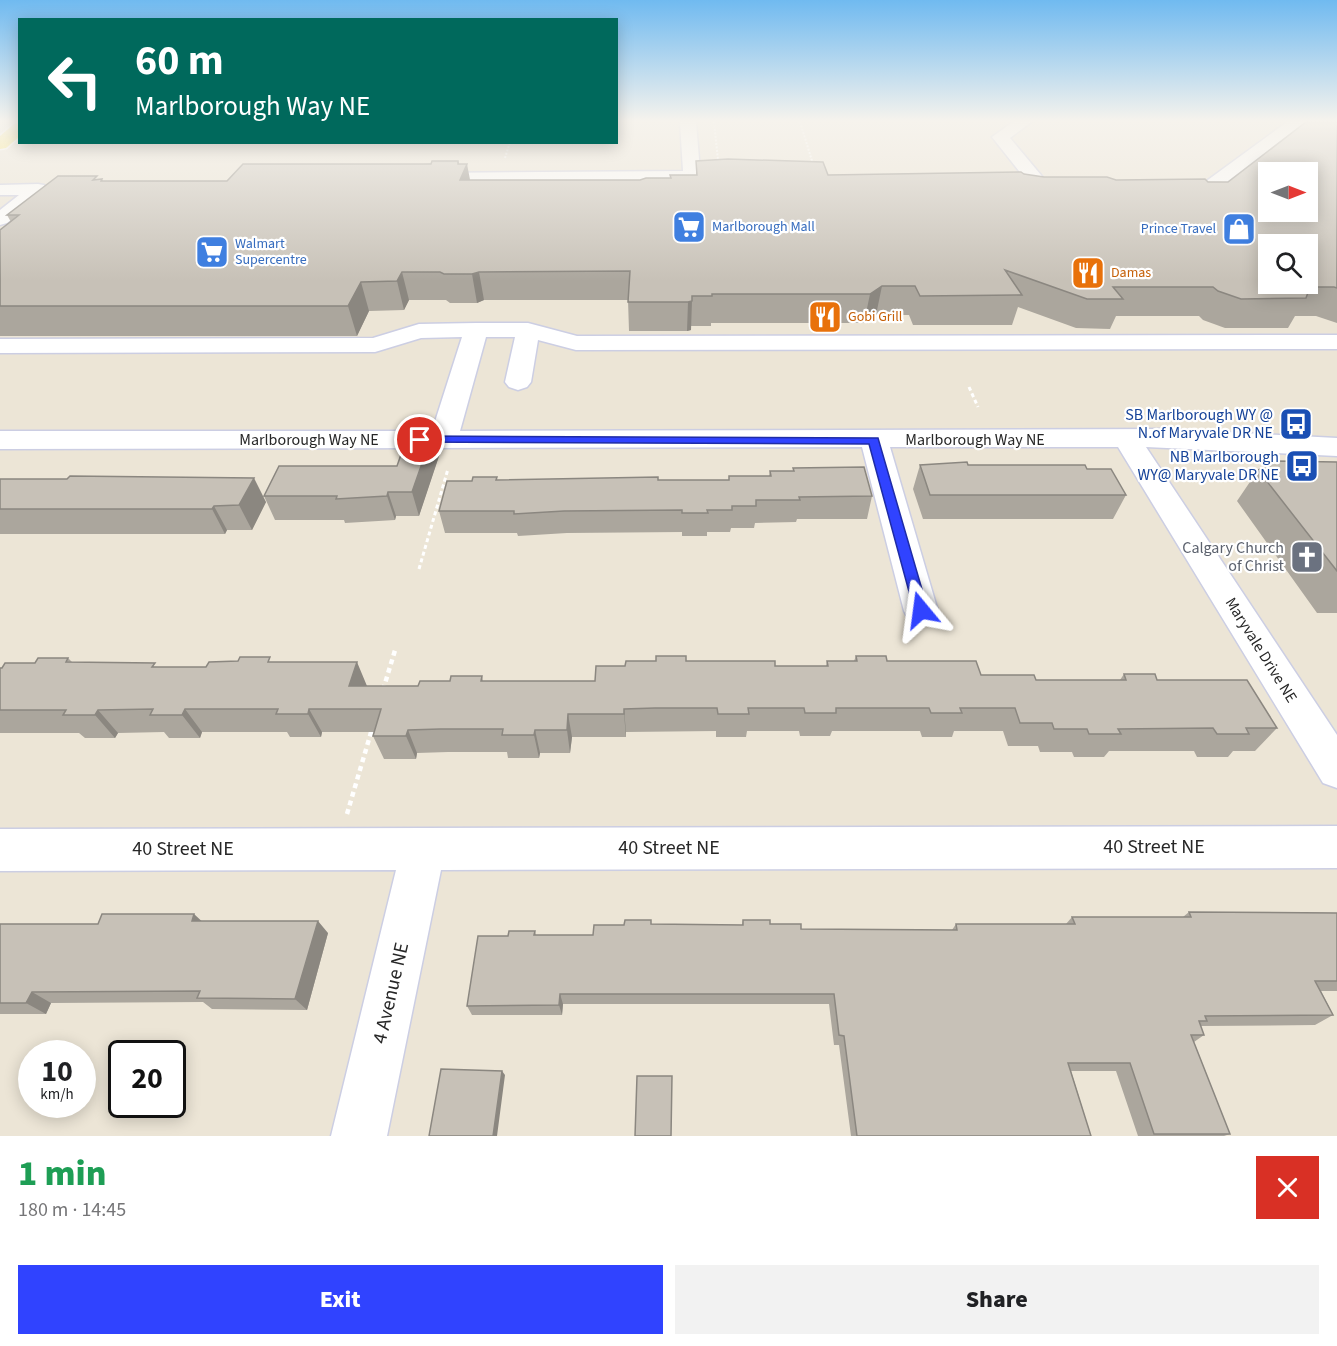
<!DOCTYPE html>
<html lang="en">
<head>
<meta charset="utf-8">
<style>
	body { margin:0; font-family:"Source Sans 3",sans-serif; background:#f2f2f2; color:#202124; height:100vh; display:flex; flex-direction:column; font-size:22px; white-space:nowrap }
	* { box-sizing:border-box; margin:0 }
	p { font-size:20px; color:#757577 }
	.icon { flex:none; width:33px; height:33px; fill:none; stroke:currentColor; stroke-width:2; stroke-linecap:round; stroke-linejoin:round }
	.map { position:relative; height:1136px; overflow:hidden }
	.drawer { display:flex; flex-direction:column; background:#fff; flex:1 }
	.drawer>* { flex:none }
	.hud { position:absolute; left:18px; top:18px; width:600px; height:126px; border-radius:0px; box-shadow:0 3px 15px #0003; background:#00695c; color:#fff; overflow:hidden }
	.needle { width:39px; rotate:90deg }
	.tools { position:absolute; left:1258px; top:162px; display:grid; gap:12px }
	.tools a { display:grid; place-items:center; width:60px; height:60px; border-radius:0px; background:#fff; box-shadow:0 3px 15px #0003; font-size:30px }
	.speed { position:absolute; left:18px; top:1040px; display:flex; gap:12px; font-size:30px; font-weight:700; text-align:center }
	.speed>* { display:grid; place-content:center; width:78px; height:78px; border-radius:50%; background:#fff; box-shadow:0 3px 15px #0003; line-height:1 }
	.speed small { font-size:15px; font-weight:400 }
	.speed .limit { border:3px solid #111; border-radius:9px; background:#fff; color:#111 }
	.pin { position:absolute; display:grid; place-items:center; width:51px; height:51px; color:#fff; margin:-26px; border:3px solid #fff; border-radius:50%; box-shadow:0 2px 6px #0007 }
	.me { position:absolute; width:66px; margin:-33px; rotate:344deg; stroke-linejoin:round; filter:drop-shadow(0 0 4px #0008) }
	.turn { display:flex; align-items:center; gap:21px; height:126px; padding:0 18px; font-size:27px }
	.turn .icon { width:78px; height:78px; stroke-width:2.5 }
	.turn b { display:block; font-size:42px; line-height:51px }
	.round { display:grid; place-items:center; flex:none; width:63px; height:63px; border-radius:0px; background:#f2f2f2 }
	.summary { display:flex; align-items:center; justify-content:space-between; height:102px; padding:0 18px }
	h1 { font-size:36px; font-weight:800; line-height:45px; color:#1e9e55 }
	.cta { display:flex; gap:12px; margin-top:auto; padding:12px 18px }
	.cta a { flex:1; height:69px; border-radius:0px; background:#3043ff; color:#fff; font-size:24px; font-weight:800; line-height:69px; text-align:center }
	.cta a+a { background:#f2f2f2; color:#202124 }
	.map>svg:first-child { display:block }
</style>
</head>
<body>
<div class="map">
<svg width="1337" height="1136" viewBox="0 0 1337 1136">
	<rect width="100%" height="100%" fill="#ece5d6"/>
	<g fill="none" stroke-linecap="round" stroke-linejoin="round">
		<defs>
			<path id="minor" d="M680,122H696L700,171L720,174L723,178L720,182L426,183L420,182L417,178L420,174L426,173L683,171Z
				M1013,122H1031L1010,138L1051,187L1054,191L1051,195L1014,194L1011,190L1014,186L1030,185L992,137Z
				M1287,122H1305L1211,194L1167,195L1164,191L1167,187L1201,185Z
				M38,184L44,185L47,189L44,193L7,223L0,225V210L19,195H0V185Z
				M476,323H528L577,336L1337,335V349L576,350L538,340L531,382L527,387L518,390L509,387L505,382L515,337H486L460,431L1166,429L1337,438V456L1146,447L1337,735V788L1323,783L1118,447H890L938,611L933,620L921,624L909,620L904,611L862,447L0,449V431H432L462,337L421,338L375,352L0,353V339L373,338L419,324Z
				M1337,826V868L441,870L387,1136H331L396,870L0,871V829Z"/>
			<path id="major" d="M20,122V136L6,148L0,149V136L14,124Z"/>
		</defs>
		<!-- minor casing -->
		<use href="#minor" stroke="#cccee3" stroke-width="3"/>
		<!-- major casing -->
		<use href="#major" stroke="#fff" stroke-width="3"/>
		<!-- path-far2 -->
		<path stroke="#fff" stroke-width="2" stroke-dasharray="2 1.5" stroke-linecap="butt" d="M714,122L718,160
			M800,122L813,164
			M505,158L510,142"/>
		<!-- path-far1 -->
		<path stroke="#fff" stroke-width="3" stroke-dasharray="4 3" stroke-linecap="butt" d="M969,387L978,407
			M419,569L448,469"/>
		<!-- path -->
		<path stroke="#fff" stroke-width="4.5" stroke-dasharray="5 4" stroke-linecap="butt" d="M383,690L396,647
			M347,814L372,729"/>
		<!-- minor -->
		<use href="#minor" fill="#fff" fill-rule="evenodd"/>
		<!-- major -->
		<use href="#major" fill="#ffe648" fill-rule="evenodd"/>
	</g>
	<!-- wall -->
	<path fill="#aba69d" d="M1337,122V323L1316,316H1295L1288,328H1225L1203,320L1199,316H1116L1110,329L1076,328L1018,307L1012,325H913L909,315H876L864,323H711V326H691V330L687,331H629L628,300H484L477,303H450L446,300H409L404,310L369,311L357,336H0V230L11,222L7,215L99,180L102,179L103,181H227L458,161L459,164L470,180H640L670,178V175H696V161L828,175L1024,174L1044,177L1116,180L1228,182Z
		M435,426L441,450L419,516H396L395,520L345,523L344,520H275L264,496L397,466Z
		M1337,462V613H1317L1237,501L1258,470Z
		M920,465H968L1087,469L1126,495L1113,519H923L913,489Z
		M793,468L872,496L867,519H797L796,522L755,523L754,528H731L730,532H707V536H682V532L567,533L518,536L517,533H445L439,511L498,480H729L769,476L770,471H793Z
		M0,479L266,502L252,530H227L225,534H0Z
		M856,656L981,675L1036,680H1120L1124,674L1157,680L1277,728L1255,751H1233L1228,757H1197L1194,751H1109L1104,757H1074L1072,752H1040L1038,746H1008L1003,731H954L952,737H922L920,731H832L830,736H800L799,731H747L746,737H716V731L626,732V737H572L570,753H540L539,758H508L507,752H448L417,753L416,759H384L373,736L375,732H322L321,737H290L287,732H202L200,738H169L164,732L118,733L115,738H85L79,733H0V668L68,658L72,662L158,667H206L273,662L367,686H418L482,676L483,681H595L625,666L686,661L775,666H826L827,661H854Z
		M1189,912L1337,913V991H1321L1333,1015L1315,1025L1201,1026L1204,1035L1194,1042L1230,1134L1224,1136H1138L1116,1071H1071L1091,1136H851L839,1045H834L829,1004H563L562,1015H472L467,1006L508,936L535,931L536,935H593L651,924L742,925L743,920L801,929L952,930L956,924H1066L1072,917H1183Z
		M201,921L328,933L307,1010L212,1009L203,1002L51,1003L46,1014H0V924H98Z"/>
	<!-- shaded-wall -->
	<path fill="#8b8780" d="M458,161L461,178L467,164L472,190L465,206L458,164Z
		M402,272L409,300L404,310L397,281Z
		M479,272L484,300L477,303L472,274Z
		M361,282L369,311L357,336L348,306Z
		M882,286L876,315L864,323L870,294Z
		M692,301L691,330L687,331L688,302Z
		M435,426L441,450L419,516L412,492Z
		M254,478L266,502L252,530L239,505Z
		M388,492L396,516L395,520L387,496Z
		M214,506L227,530L225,534L212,509Z
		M357,662L367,686L360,710L349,686Z
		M185,709L202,732L200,738L182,715Z
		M309,709L322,732L321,737L308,714Z
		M624,709L626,732V737L624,714Z
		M98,710L118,733L115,738L95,715Z
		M568,714L572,737L570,753L567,730Z
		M408,730L417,753L416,759L406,736Z
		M535,730L540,753L539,758L534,735Z
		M194,914L208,927L192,921Z
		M318,921L328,933L307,1010L295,999Z
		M32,992L51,1003L46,1014L26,1003Z
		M560,994L563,1004L562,1015L559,1005Z
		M502,1071L505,1075L497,1136H493Z"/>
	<!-- building -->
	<path fill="#c7c1b7" stroke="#8b8780" stroke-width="1.5" fill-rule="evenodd" d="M1306,122H1337V288L1334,287H1310L1306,298L1241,299L1218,291L1213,287H1113L1123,299H1087L1005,270L1022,295L920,296L915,286H882L870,294H712V296H692V301L688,302H628L630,271L479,272L472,274H444L440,272H402L397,281L361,282L348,306H0V230L19,215H7L58,176H97L93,180L102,179L101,181H227L243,164H431L432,161H458V164H467L460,180H640L646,178H671L670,175H697L696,161L728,159L823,162L828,175L1021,172L1024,174L1044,177H1107L1116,180L1205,179L1208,182H1228ZM1269,172H1308V212H1269ZM1269,244H1308V284H1269Z
		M411,426H435L412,492H388L387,496L336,499L337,496H264L279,466H397Z
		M1276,461L1337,462V571L1258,470Z
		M967,462L968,465H1085L1087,469H1111L1126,495H930L920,465Z
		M864,467L872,496L799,497L800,500H756V506H732V510H707L708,513H682V510L564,511L514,514V511H439L447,481H472L473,477H497L496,480L658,477V480H729V476H771L770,471H794L793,468Z
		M70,476L254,478L239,505L214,506L212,509H0V479H67Z
		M656,656H686V661H775V666H828L827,661H857L856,656H886L887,661H976L981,675H1034L1036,680H1126L1124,674H1155L1157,680H1247L1277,728H1246L1249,734H1217L1213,728L1118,729L1121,734H1089L1087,729H1054L1052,723H1020L1015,708H960L962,713H931L929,708H836V713H805L804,708H748L749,714H718L717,708H655L624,709V714H568L567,730H535L534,735H502L503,729H440L408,730L406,736H373L381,709H309L308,714H276L278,709H185L182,715H150L153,709L98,710L95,715H63L66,710H0V668H2L5,663H35L38,658H68L66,662L155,663L152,667H206L209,662L238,661L240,657H270L268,662H357L349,686H418L420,681H450L451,676H482L481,681H595L596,666H625L626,661H656Z
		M1189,912L1337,913V981H1315L1333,1015L1205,1016L1207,1021H1199L1204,1035H1191L1230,1134H1154L1130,1063H1068L1091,1136H857L844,1036L839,1035L834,994H560L559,1005L467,1006L478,936H508L509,931H535L534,935H593L594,925H624L625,920H651V924L743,925V920H770V924H801V929L957,930L956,924H1075L1072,917H1191Z
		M102,914H194L192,921H318L295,999L197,998L200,991L32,992L26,1003H0V924H98Z
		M441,1069L502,1071L493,1136H429Z
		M637,1076H672L671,1136H635Z"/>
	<!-- sky -->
	<linearGradient id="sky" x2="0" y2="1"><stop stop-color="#70baf0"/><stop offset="0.43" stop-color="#f6f3ed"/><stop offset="1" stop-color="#f6f3ed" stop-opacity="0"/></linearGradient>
	<rect width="1337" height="281" fill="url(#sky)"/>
	<!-- route -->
	<path fill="#3043ff" stroke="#1f2ca6" stroke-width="1.5" d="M420,436L878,438L928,610L921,616L914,610L869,444L416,442V437Z"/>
	<!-- icons -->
	<defs>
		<symbol id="supermarket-square" viewBox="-11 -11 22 22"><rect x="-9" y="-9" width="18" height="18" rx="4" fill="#3f7fe0" stroke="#fff"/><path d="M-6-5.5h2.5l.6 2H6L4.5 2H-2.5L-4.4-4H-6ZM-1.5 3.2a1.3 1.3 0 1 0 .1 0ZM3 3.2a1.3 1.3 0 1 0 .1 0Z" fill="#fff"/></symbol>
		<symbol id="shop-square" viewBox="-11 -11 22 22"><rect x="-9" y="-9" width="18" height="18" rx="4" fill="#3f7fe0" stroke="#fff"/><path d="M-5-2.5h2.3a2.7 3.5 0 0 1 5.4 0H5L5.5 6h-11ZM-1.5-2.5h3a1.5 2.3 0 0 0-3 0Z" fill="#fff"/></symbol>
		<symbol id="restaurant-square" viewBox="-11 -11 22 22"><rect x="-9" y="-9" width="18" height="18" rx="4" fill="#e8710a" stroke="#fff"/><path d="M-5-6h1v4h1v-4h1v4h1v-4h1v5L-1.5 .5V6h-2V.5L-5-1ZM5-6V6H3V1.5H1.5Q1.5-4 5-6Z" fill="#fff"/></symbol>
		<symbol id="bus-square" viewBox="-11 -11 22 22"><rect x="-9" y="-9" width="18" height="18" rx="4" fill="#1a4fb4" stroke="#fff"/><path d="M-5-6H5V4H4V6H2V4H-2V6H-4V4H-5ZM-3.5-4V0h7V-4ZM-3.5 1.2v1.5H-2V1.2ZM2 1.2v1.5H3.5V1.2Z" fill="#fff"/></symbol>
		<symbol id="church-square" viewBox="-11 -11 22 22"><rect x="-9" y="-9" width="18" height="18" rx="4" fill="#6b7280" stroke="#fff"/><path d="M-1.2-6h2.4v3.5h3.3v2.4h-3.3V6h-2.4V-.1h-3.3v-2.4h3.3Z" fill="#fff"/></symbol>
	</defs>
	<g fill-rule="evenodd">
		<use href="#supermarket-square" x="670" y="208" width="38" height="38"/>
		<use href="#shop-square" x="1220" y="210" width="38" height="38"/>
		<use href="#supermarket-square" x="193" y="233" width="38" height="38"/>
		<use href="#restaurant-square" x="1069" y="254" width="38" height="38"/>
		<use href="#restaurant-square" x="806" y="298" width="38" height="38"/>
		<use href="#bus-square" x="1277" y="405" width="38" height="38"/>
		<use href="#bus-square" x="1283" y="447" width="38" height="38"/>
		<use href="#church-square" x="1288" y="538" width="38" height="38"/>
	</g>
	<g text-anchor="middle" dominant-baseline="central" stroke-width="4.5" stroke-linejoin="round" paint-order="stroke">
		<!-- far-shop labels -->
		<g font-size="14" fill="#366cbe" stroke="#fff" text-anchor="start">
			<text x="712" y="227">Marlborough Mall</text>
			<text x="1216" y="229" text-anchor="end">Prince Travel</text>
			<text x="235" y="244">Walmart<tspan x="235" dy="16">Supercentre</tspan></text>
		</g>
		<!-- far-food labels -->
		<g font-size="14" fill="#c56008" stroke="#fff" text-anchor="start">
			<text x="1111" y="273">Damas</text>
			<text x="848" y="317">Gobi Grill</text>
		</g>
		<!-- transit labels -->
		<g font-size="16" fill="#164399" stroke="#fff" text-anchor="end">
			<text x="1273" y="415">SB Marlborough WY @<tspan x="1273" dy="18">N.of Maryvale DR NE</tspan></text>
			<text x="1279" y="457">NB Marlborough<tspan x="1279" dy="18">WY@ Maryvale DR NE</tspan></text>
		</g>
		<!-- street labels -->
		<g font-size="16" fill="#272727" stroke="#fff">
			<text x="309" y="440">Marlborough Way NE</text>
			<text x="975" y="440">Marlborough Way NE</text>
			<text transform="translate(1261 650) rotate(58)">Maryvale Drive NE</text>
		</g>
		<!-- worship labels -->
		<g font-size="16" fill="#5b616d" stroke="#fff" text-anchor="end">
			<text x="1284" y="548">Calgary Church<tspan x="1284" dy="18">of Christ</tspan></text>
		</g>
		<!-- near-street labels -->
		<g font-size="20" fill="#272727" stroke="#fff">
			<text x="1154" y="847">40 Street NE</text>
			<text x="669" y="848">40 Street NE</text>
			<text x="183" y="849">40 Street NE</text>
			<text transform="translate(391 993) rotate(-77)">4 Avenue NE</text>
		</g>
	</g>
</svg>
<div class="tools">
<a><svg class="needle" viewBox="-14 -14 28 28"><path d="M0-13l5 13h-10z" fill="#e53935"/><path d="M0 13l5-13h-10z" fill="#757577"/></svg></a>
<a><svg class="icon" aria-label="search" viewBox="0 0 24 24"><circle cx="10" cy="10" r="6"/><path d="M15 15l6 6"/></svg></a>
</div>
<div class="speed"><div>10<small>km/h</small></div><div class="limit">20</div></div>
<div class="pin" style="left:420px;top:440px;background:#d93025"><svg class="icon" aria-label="arrive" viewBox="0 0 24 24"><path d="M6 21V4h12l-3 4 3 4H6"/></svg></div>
<svg class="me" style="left:921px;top:610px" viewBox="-20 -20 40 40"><path d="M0-17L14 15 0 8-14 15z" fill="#3043ff" stroke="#fff" stroke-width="4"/></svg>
<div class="hud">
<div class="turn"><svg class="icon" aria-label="left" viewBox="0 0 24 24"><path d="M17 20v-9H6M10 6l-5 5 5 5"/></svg><div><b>60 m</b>Marlborough Way NE</div></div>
</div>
</div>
<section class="drawer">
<div class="summary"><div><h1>1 min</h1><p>180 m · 14:45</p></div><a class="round" style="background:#d93025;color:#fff"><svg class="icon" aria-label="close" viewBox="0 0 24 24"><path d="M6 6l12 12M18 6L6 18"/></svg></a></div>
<div class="cta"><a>Exit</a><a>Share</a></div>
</section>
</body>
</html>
